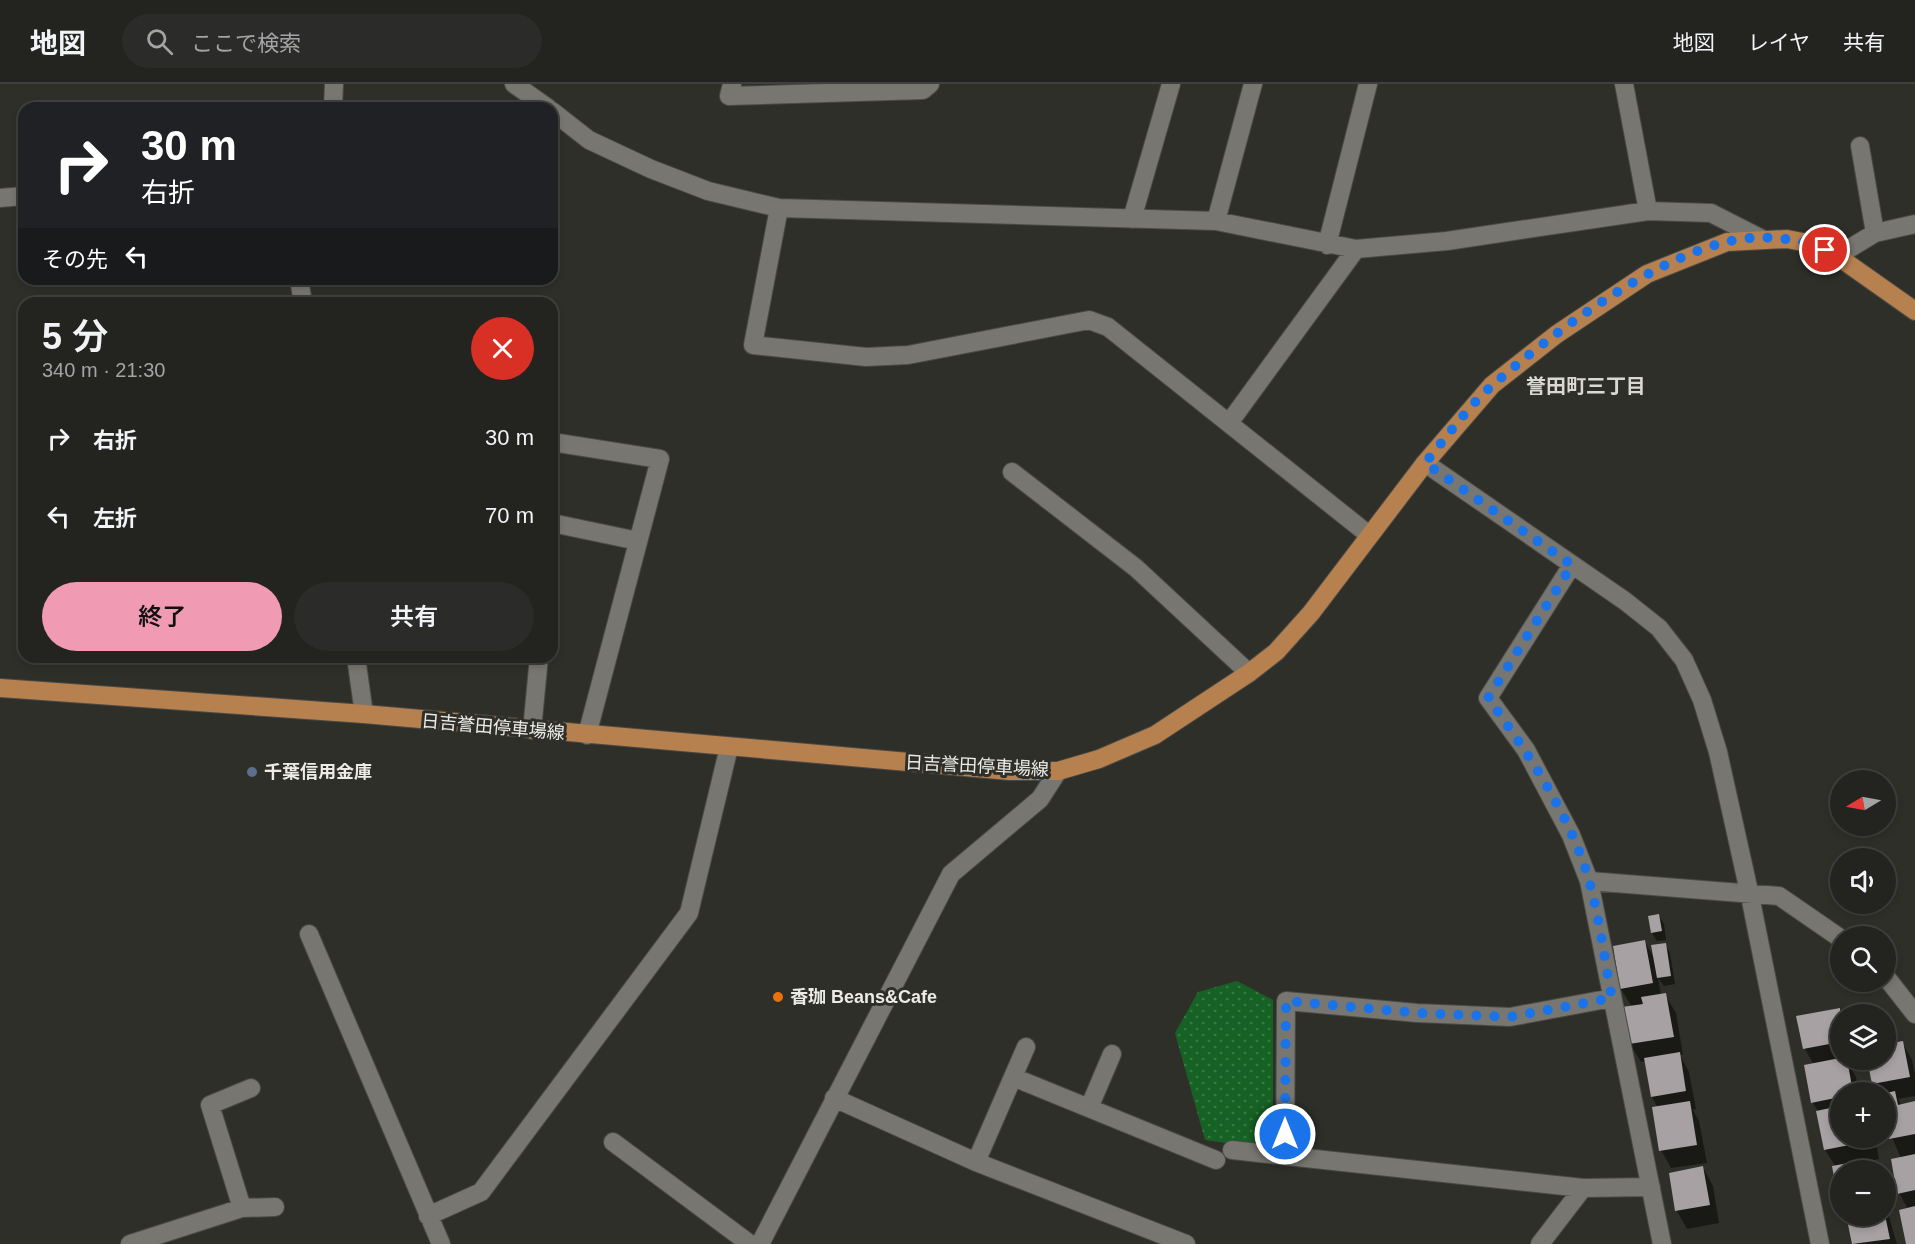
<!DOCTYPE html>
<html lang="ja">
<head>
<meta charset="utf-8">
<style>
	body { margin:0; font-family:Arial,"Noto Sans JP",sans-serif; background:#2b2b29; color:#f1f3f6; height:100vh; display:flex; flex-direction:column; font-size:22px; white-space:nowrap }
	* { box-sizing:border-box; margin:0 }
	p { font-size:20px; color:#a3a4a5 }
	.icon { flex:none; width:33px; height:33px; fill:none; stroke:currentColor; stroke-width:2; stroke-linecap:round; stroke-linejoin:round }
	.map { position:relative; flex:1; overflow:hidden }
	.drawer { position:absolute; left:18px; top:213px; width:540px; height:366px; display:flex; flex-direction:column; background:#232320; border-radius:18px; box-shadow:0 3px 9px #0003,0 0 0 2px #40403e }
	.drawer>* { flex:none }
	.guide { position:absolute; left:18px; top:18px; width:540px; height:183px; border-radius:18px; box-shadow:0 3px 9px #0003,0 0 0 2px #40403e; background:#202124; color:#fff; overflow:hidden }
	.needle { width:39px; rotate:260deg }
	.controls { position:absolute; left:1830px; top:686px; display:grid; gap:12px }
	.controls a { display:grid; place-items:center; width:66px; height:66px; border-radius:50%; background:#232320; box-shadow:0 3px 9px #0003,0 0 0 2px #40403e; font-size:30px }
	.pin { position:absolute; display:grid; place-items:center; width:51px; height:51px; color:#fff; margin:-26px; border:3px solid #fff; border-radius:50%; box-shadow:0 2px 6px #0007 }
	.me { position:absolute; width:66px; margin:-33px; rotate:0deg; stroke-linejoin:round; filter:drop-shadow(0 0 4px #0008) }
	.turn { display:flex; align-items:center; gap:21px; height:126px; padding:0 24px; font-size:27px }
	.turn .icon { width:78px; height:78px; stroke-width:2.5 }
	.turn b { display:block; font-size:42px; line-height:51px }
	.then { display:flex; align-items:center; height:57px; padding:0 24px; background:#0003; gap:12px; font-size:22px }
	.round { display:grid; place-items:center; flex:none; width:63px; height:63px; border-radius:32px; background:#2b2b29 }
	.headline { display:flex; align-items:center; justify-content:space-between; height:102px; padding:0 24px }
	h1 { font-size:36px; font-weight:600; line-height:45px }
	.primary-button { display:flex; gap:12px; margin-top:auto; padding:12px 24px }
	.primary-button a { flex:1; height:69px; border-radius:36px; background:#f19ab4; color:#111; font-size:24px; font-weight:600; line-height:69px; text-align:center }
	.primary-button a+a { background:#2b2b29; color:#f1f3f6 }
	ul { padding:0; list-style:none }
	li { display:flex; align-items:center; gap:18px; height:78px; padding:0 24px }
	li div { flex:1 }
	li b { display:block; font-size:22px }
	li em { font-style:normal }
	header { display:flex; align-items:center; gap:36px; box-sizing:border-box; height:84px; padding:0 30px; background:#232320; border-bottom:2px solid #40403e }
	header strong { font-size:28px }
	nav { display:flex; gap:33px; margin-inline-start:auto; font-size:21px }
	.search { width:420px; height:54px; background:#2b2b29; display:flex; align-items:center; gap:15px; box-sizing:border-box; padding:0 21px; border-radius:33px; color:#a3a4a5; font-size:22px }
	.map>svg:first-child { display:block }
</style>
</head>
<body>
<header>
<strong>地図</strong>
<div class="search"><svg class="icon" aria-label="search" viewBox="0 0 24 24"><circle cx="10" cy="10" r="6"/><path d="M15 15l6 6"/></svg>ここで検索</div>
<nav><a>地図</a><a>レイヤ</a><a>共有</a></nav>
</header>
<div class="map">
<svg width="1915" height="1160" viewBox="0 0 1915 1160">
	<defs>
		<pattern id="grass-dots" width="8" height="8" patternUnits="userSpaceOnUse" patternTransform="scale(1.5)"><rect width="8" height="8" fill="#166224"/><path d="M2 2h.1M6 6h.1" fill="none" stroke="#387944" stroke-width="1.8" stroke-linecap="round"/></pattern>
	</defs>
	<rect width="100%" height="100%" fill="#2f2f2a"/>
	<!-- grass -->
	<path fill="url(#grass-dots)" d="M1237,897L1273,916V1055L1260,1064L1205,1056L1175,949L1198,908Z"/>
	<!-- shadow -->
	<path fill="#0007" d="M1659,832L1664,840L1666,856L1657,857L1652,849Z
		M1645,858L1655,876L1665,860L1670,869L1675,900L1664,902L1658,894L1661,911H1665L1676,929L1683,971H1680L1689,988L1696,1025L1693,1026L1699,1037L1707,1079L1671,1084L1661,1066L1658,1024L1652,1013L1646,977L1641,978L1630,960L1632,923L1621,905Z
		M1839,926L1841,930L1840,975H1855L1847,977L1856,993L1859,1008H1840V1053H1875L1879,1075L1870,1077L1875,1086H1840V1119L1833,1084L1836,1083L1825,1066L1818,1027L1812,1018L1814,981L1805,965L1798,934Z
		M1890,934L1895,943L1898,959L1902,958L1912,976L1915,990V1012L1898,1015L1901,1021L1915,1019V1160H1907L1908,1125L1899,1109L1901,1074L1886,1040V1008H1878L1873,1000L1869,975H1886V935Z
		M1703,1084L1713,1102L1719,1139L1687,1145L1677,1127Z
		M1886,1123L1897,1160H1854L1847,1131H1886Z"/>
	<!-- building -->
	<path fill="#a7a1a3" d="M1659,830L1662,847L1651,849L1648,832Z
		M1645,856L1653,899L1620,905L1613,862Z
		M1666,859L1671,892L1657,894L1651,861Z
		M1666,909L1674,953L1629,960L1622,923L1643,920L1641,913Z
		M1840,924V958L1803,965L1796,932Z
		M1891,933L1895,953L1886,955V934Z
		M1903,957L1910,993L1872,1000L1867,975H1886V960Z
		M1680,968L1686,1007L1651,1013L1644,974Z
		M1840,974L1847,975L1853,1008H1840V1013L1811,1019L1804,981Z
		M1895,1007L1898,1021L1915,1017V1050L1889,1055L1886,1009Z
		M1690,1017L1697,1061L1659,1067L1652,1023Z
		M1840,1022V1053H1869L1870,1057L1824,1066L1816,1027Z
		M1915,1070V1106L1897,1110L1891,1075Z
		M1870,1075L1872,1086H1840L1839,1121L1832,1082Z
		M1703,1082L1710,1121L1675,1127L1669,1089Z
		M1915,1122V1160H1906L1899,1126Z
		M1846,1131H1885L1890,1155L1852,1160Z"/>
	<g fill="none" stroke-linecap="round" stroke-linejoin="round">
		<defs>
			<path id="minor" d="M514,0L548,24
				M732,0L729,12L923,6L930,0
				M1624,0L1648,127
				M333,24L334,0
				M552,27L589,56L651,85L708,107L779,124L753,261L866,273L908,271L1089,236L1108,243L1369,451
				M1860,62L1875,149
				M0,114L23,112
				M779,124L1216,137L1356,165L1447,157L1648,127L1711,129L1762,155
				M1132,135L1171,0
				M1216,137L1253,0
				M1327,161L1368,0
				M1837,172L1875,149L1915,140
				M299,195L303,219
				M1229,339L1356,165
				M552,358L660,375L587,651
				M1425,379L1625,517L1659,544L1684,576L1702,616L1718,668L1750,812L1820,1160
				M1012,388L1136,484L1249,589
				M552,439L638,457
				M1572,481L1488,614L1526,666L1571,751L1589,797L1662,1160
				M356,573L364,630
				M532,646L539,573
				M1589,797L1779,812L1840,854
				M309,850L441,1160
				M1886,893L1915,930
				M1013,993L1216,1076
				M834,1014L976,1078L1186,1160
				M1089,1024L1112,970
				M613,1058L750,1160
				M1232,1066L1583,1104L1651,1103
				M1285,1072L1286,917L1417,929L1510,933L1612,914
				M976,1078L1026,963
				M242,1124L210,1021L251,1004
				M428,1132L481,1108L689,829L729,663
				M130,1160L242,1124L275,1123
				M760,1160L951,790L1040,715L1058,687
				M1540,1160L1583,1104"/>
			<path id="major" d="M0,604L364,630L1010,687H1058L1099,675L1155,651L1249,589L1276,568L1311,529L1425,379L1492,301L1557,250L1647,190L1727,158L1787,155L1813,160L1837,172L1915,227"/>
		</defs>
		<!-- minor casing -->
		<use href="#minor" stroke="#4b4a46" stroke-width="20"/>
		<!-- major casing -->
		<use href="#major" stroke="#4b4a46" stroke-width="20"/>
		<!-- minor -->
		<use href="#minor" stroke="#777671" stroke-width="18"/>
		<!-- major -->
		<use href="#major" stroke="#b7814f" stroke-width="18"/>
	</g>
	<g fill="none" stroke-linecap="round" stroke-linejoin="round">
		<!-- route -->
		<path stroke="#1a73e8" stroke-width="10" stroke-dasharray="0 18" d="M1285,1050L1286,917L1418,929L1510,933L1612,914C1604,875 1600,835 1589,797C1571,732 1527,668 1488,614L1572,481L1425,379C1447,353 1468,322 1494,300C1554,248 1649,177 1726,158C1757,150 1796,153 1825,166"/>
	</g>
	<!-- markers -->
	<circle fill="#5c6f8a" stroke="#2f2f2a" stroke-width="2" cx="252" cy="688" r="6"/>
	<circle fill="#e8710a" stroke="#2f2f2a" stroke-width="2" cx="778" cy="913" r="6"/>
	<g text-anchor="middle" dominant-baseline="central" stroke-width="6" stroke-linejoin="round" paint-order="stroke">
		<!-- street labels -->
		<g font-size="18" fill="#ecebe8" stroke="#2f2f2a">
			<text transform="translate(493 643) rotate(5)">日吉誉田停車場線</text>
			<text transform="translate(977 682) rotate(3)">日吉誉田停車場線</text>
		</g>
		<!-- poi labels -->
		<g font-size="18" font-weight="bold" fill="#ecebe8" stroke="#2f2f2a" text-anchor="start">
			<text x="264" y="688">千葉信用金庫</text>
			<text x="790" y="913">香珈 Beans&amp;Cafe</text>
		</g>
		<!-- neighbourhood labels -->
		<g font-size="20" font-weight="bold" fill="#d9d8d2" stroke="#2f2f2a">
			<text x="1586" y="302">誉田町三丁目</text>
		</g>
	</g>
</svg>
<div class="controls">
<a><svg class="needle" viewBox="-14 -14 28 28"><path d="M0-13l5 13h-10z" fill="#e53935"/><path d="M0 13l5-13h-10z" fill="#a3a4a5"/></svg></a>
<a><svg class="icon" aria-label="sound" viewBox="0 0 24 24"><path d="M4 9h4l5-4v14l-5-4H4zM17 9q2 3 0 6"/></svg></a>
<a><svg class="icon" aria-label="search" viewBox="0 0 24 24"><circle cx="10" cy="10" r="6"/><path d="M15 15l6 6"/></svg></a>
<a><svg class="icon" aria-label="layers" viewBox="0 0 24 24"><path d="M12 4l9 5-9 5-9-5zM3 14l9 5 9-5"/></svg></a>
<a>+</a>
<a>−</a>
</div>
<div class="pin" style="left:1825px;top:166px;background:#d93025"><svg class="icon" aria-label="arrive" viewBox="0 0 24 24"><path d="M6 21V4h12l-3 4 3 4H6"/></svg></div>
<svg class="me" style="left:1285px;top:1050px" viewBox="-20 -20 40 40"><circle r="17" fill="#1a73e8" stroke="#fff" stroke-width="3"/><path d="M0-11L8 9 0 5-8 9z" fill="#fff"/></svg>
<div class="guide">
<div class="turn"><svg class="icon" aria-label="right" viewBox="0 0 24 24"><path d="M7 20v-9h11M14 6l5 5-5 5"/></svg><div><b>30 m</b>右折</div></div>
<div class="then">その先<svg class="icon" aria-label="left" viewBox="0 0 24 24"><path d="M17 20v-9H6M10 6l-5 5 5 5"/></svg></div>
</div>
<section class="drawer">
<div class="headline"><div><h1>5 分</h1><p>340 m · 21:30</p></div><a class="round" style="background:#d93025;color:#fff"><svg class="icon" aria-label="close" viewBox="0 0 24 24"><path d="M6 6l12 12M18 6L6 18"/></svg></a></div>
<ul>
<li><svg class="icon" aria-label="right" viewBox="0 0 24 24"><path d="M7 20v-9h11M14 6l5 5-5 5"/></svg><div><b>右折</b></div><em>30 m</em></li>
<li><svg class="icon" aria-label="left" viewBox="0 0 24 24"><path d="M17 20v-9H6M10 6l-5 5 5 5"/></svg><div><b>左折</b></div><em>70 m</em></li>
</ul>
<div class="primary-button"><a>終了</a><a>共有</a></div>
</section>
</div>
</body>
</html>
